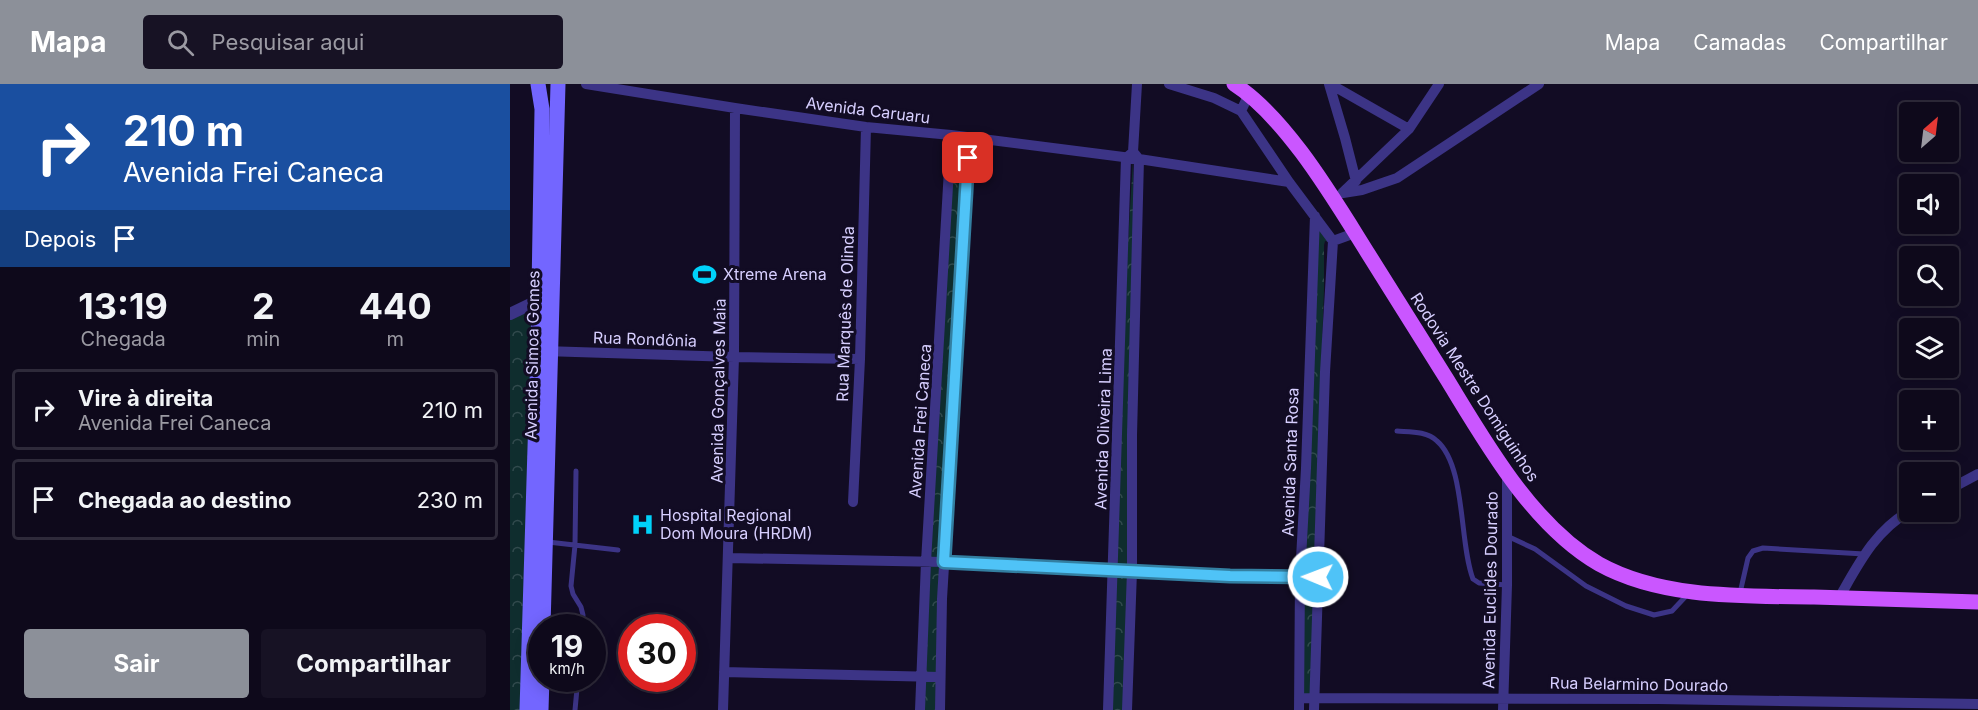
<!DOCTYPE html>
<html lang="pt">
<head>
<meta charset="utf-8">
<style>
	body { margin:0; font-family:Inter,sans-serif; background:#171224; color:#f1f3f6; height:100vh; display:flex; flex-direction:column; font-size:22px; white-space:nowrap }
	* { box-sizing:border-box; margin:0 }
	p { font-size:20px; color:#9b9aa3 }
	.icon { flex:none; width:33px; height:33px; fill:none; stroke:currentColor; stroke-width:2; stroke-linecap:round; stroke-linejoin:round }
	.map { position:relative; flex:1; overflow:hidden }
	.details { display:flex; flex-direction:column; background:#0e091b; width:510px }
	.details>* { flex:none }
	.top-card { background:#1a4fa0; color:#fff; overflow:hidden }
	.needle { width:39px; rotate:28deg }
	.controls { position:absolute; left:1389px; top:18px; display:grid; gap:12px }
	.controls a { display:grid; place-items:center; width:60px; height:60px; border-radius:6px; background:#0e091b; box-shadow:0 3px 15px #0003,0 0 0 2px #2e2a3a; font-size:30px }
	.speed { position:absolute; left:18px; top:530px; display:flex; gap:12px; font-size:30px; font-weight:700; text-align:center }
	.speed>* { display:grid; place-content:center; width:78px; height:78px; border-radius:50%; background:#0e091b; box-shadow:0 3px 15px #0003,0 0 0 2px #2e2a3a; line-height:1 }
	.speed small { font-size:15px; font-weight:400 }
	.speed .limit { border:9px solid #d22; background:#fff; color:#111 }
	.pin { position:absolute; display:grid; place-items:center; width:51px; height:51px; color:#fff; margin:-26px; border-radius:12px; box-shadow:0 3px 9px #0006 }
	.me { position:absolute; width:66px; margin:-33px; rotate:271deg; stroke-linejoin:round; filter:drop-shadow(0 0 4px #0008) }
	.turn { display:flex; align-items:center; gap:21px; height:126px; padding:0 24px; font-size:27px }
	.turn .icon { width:78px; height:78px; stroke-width:2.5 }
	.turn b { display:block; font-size:42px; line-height:51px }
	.then { display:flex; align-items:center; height:57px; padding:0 24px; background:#0003; gap:12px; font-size:22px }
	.eta { display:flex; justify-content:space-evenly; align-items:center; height:102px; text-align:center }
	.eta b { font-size:36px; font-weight:700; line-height:42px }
	.primary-button { display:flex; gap:12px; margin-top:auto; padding:12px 24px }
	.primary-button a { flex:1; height:69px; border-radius:6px; background:#8c9099; color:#fff; font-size:24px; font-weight:700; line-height:69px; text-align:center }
	.primary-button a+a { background:#171224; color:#f1f3f6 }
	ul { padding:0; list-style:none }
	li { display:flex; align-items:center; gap:18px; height:81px; margin:0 12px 9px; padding:0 12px; border:3px solid #2e2a3a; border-radius:6px }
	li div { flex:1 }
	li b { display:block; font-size:22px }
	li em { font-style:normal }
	header { display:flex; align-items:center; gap:36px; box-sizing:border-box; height:84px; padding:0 30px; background:#8c9099; color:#fff }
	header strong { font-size:28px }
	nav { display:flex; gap:33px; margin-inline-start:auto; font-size:21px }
	.search { width:420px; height:54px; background:#171224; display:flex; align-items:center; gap:15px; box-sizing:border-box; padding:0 21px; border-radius:6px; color:#9b9aa3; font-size:22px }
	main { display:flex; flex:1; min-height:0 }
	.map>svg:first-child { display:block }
</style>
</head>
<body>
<header>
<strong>Mapa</strong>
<div class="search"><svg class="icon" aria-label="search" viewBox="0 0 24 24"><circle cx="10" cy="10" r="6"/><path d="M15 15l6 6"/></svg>Pesquisar aqui</div>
<nav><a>Mapa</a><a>Camadas</a><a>Compartilhar</a></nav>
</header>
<main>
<section class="details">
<div class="top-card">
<div class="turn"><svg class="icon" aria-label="right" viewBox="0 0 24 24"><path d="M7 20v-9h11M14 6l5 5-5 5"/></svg><div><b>210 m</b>Avenida Frei Caneca</div></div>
<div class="then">Depois<svg class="icon" aria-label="arrive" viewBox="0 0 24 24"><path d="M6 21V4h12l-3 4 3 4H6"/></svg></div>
</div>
<div class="eta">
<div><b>13:19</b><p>Chegada</p></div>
<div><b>2</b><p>min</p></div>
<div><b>440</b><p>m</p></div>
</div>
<ul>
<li><svg class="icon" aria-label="right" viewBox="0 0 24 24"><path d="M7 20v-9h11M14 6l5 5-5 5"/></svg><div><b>Vire à direita</b><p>Avenida Frei Caneca</p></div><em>210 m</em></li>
<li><svg class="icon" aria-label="arrive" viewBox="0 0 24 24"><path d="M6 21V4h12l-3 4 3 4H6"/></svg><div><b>Chegada ao destino</b></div><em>230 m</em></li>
</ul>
<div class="primary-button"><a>Sair</a><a>Compartilhar</a></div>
</section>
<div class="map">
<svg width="1468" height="626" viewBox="0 0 1468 626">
	<defs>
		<pattern id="park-crowns" width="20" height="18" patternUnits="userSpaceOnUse" patternTransform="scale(1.5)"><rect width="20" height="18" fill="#0f2d2e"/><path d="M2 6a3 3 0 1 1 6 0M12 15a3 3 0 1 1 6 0" fill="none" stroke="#314a4d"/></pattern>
	</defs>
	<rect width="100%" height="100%" fill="#120c24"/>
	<!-- park -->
	<path fill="url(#park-crowns)" d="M443,53L457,54L432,475L420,476Z
		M623,75L625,201L620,483H605L615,210Z
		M807,138L820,158L815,157L814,161V205L804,489H794Z
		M23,225L13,626H0V236Z
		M419,480L431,481L428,591L415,590Z
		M605,489L620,490L616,626H602Z
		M793,495H805L802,611H792Z
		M415,595L427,597L426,626H414Z"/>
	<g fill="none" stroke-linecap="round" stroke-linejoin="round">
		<!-- service -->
		<path stroke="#3c3486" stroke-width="5" d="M887,347C900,348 917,347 927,357C956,382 949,459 963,495L969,499L997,501
			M66,387L65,461L61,502L63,510L71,523L73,531L72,543
			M997,452L1025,465L1076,502L1116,522L1144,531L1162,527L1177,511
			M38,458L108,466
			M1230,509L1238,474L1243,467L1253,464L1354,470
			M65,626L68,594"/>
		<!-- minor -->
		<path stroke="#3c3486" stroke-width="10" d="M76,0L225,24L356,43L441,51L629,75L779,98
			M659,0L704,14L731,27L739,10
			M819,0L835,54L846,97
			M820,0L899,45
			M731,27L779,98L823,157L845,149
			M832,109L899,45L929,0
			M833,109L852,106L887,94L1029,0
			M34,267L224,273L350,275
			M1438,406L1468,390
			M343,418L350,275L356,43
			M219,474L434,478L720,491L808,493
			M1329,514C1348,481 1365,446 1400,427
			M214,588L430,593
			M789,614L1148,615L1468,620
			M213,626L224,273L225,24
			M410,626L416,478L441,51
			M430,626L432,515L460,53
			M598,626L616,74L623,68L627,0
			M617,626L622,487V351L629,75L625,70
			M789,626L790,493L796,384L805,132
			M804,626L815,288L823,157
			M993,626L997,501V389"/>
		<!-- tertiary -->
		<path stroke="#3c3486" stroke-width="12" d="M0,230L27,217L35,216"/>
		<!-- secondary -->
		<path stroke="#7366ff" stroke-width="15" d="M33,543L48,0
			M17,626L28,266L32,25L28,0
			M31,626L32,594"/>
		<!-- primary -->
		<path stroke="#ca56ff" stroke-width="15" d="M724,0C777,34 825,117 859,171C885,213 912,255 938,297C977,361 1023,442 1089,480C1152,515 1234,512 1304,513C1358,515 1413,516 1468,518"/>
	</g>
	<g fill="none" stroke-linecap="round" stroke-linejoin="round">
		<defs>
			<path id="route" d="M458,74L434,478L720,492L808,493"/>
		</defs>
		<!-- route casing -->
		<use href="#route" stroke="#337fa1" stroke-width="15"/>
		<!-- route -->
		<use href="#route" stroke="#4fc3f7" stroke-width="10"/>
	</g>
	<!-- icons -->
	<defs>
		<symbol id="stadium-bare" viewBox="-9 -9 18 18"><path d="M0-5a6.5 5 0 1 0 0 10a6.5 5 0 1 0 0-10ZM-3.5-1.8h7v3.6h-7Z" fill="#00d2fa" stroke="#120c24" stroke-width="2.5" paint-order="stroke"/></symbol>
		<symbol id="hospital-bare" viewBox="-9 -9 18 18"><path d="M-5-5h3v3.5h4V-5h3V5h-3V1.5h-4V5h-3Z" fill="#00d2fa" stroke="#120c24" stroke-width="2.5" paint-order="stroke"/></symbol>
	</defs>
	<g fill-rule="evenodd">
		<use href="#stadium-bare" x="178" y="174" width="33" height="33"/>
		<use href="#hospital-bare" x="116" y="424" width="33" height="33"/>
	</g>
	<g text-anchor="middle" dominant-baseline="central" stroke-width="6" stroke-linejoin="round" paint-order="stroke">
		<!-- street labels -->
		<g font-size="16" fill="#d7cfff" stroke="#120c24">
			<text transform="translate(358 26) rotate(7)">Avenida Caruaru</text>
			<text transform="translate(335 230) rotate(-88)">Rua Marquês de Olinda</text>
			<text transform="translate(135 255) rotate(2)">Rua Rondônia</text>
			<text transform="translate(22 271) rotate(-89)">Avenida Simoa Gomes</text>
			<text transform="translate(965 303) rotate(57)">Rodovia Mestre Domiguinhos</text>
			<text transform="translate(208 307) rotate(-89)">Avenida Gonçalves Maia</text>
			<text transform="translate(410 337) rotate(-86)">Avenida Frei Caneca</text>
			<text transform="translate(593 345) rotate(-88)">Avenida Oliveira Lima</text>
			<text transform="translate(780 378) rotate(-88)">Avenida Santa Rosa</text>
			<text transform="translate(980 506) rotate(-89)">Avenida Euclides Dourado</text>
			<text transform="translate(1129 600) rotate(1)">Rua Belarmino Dourado</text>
		</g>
		<!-- poi labels -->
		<g font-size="16" fill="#d7cfff" stroke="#120c24" text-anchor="start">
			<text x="213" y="190">Xtreme Arena</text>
			<text x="150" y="431">Hospital Regional<tspan x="150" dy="18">Dom Moura (HRDM)</tspan></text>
		</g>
	</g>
</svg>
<div class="controls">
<a><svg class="needle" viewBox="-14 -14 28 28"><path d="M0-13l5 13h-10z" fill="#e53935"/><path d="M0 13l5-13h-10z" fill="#9b9aa3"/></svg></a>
<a><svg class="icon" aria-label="sound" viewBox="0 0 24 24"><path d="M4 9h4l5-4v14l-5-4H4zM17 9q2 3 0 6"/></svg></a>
<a><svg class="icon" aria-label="search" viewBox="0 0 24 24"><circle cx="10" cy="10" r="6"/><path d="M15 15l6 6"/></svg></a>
<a><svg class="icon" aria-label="layers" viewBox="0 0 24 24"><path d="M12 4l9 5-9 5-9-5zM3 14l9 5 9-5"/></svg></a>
<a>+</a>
<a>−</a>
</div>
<div class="speed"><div>19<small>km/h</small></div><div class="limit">30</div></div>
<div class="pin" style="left:458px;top:74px;background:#d93025"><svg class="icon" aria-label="arrive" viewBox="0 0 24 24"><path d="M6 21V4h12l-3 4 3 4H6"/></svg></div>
<svg class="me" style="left:808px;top:493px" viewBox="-20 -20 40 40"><circle r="17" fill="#4fc3f7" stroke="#fff" stroke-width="3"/><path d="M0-11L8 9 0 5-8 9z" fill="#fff"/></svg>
</div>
</main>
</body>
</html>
